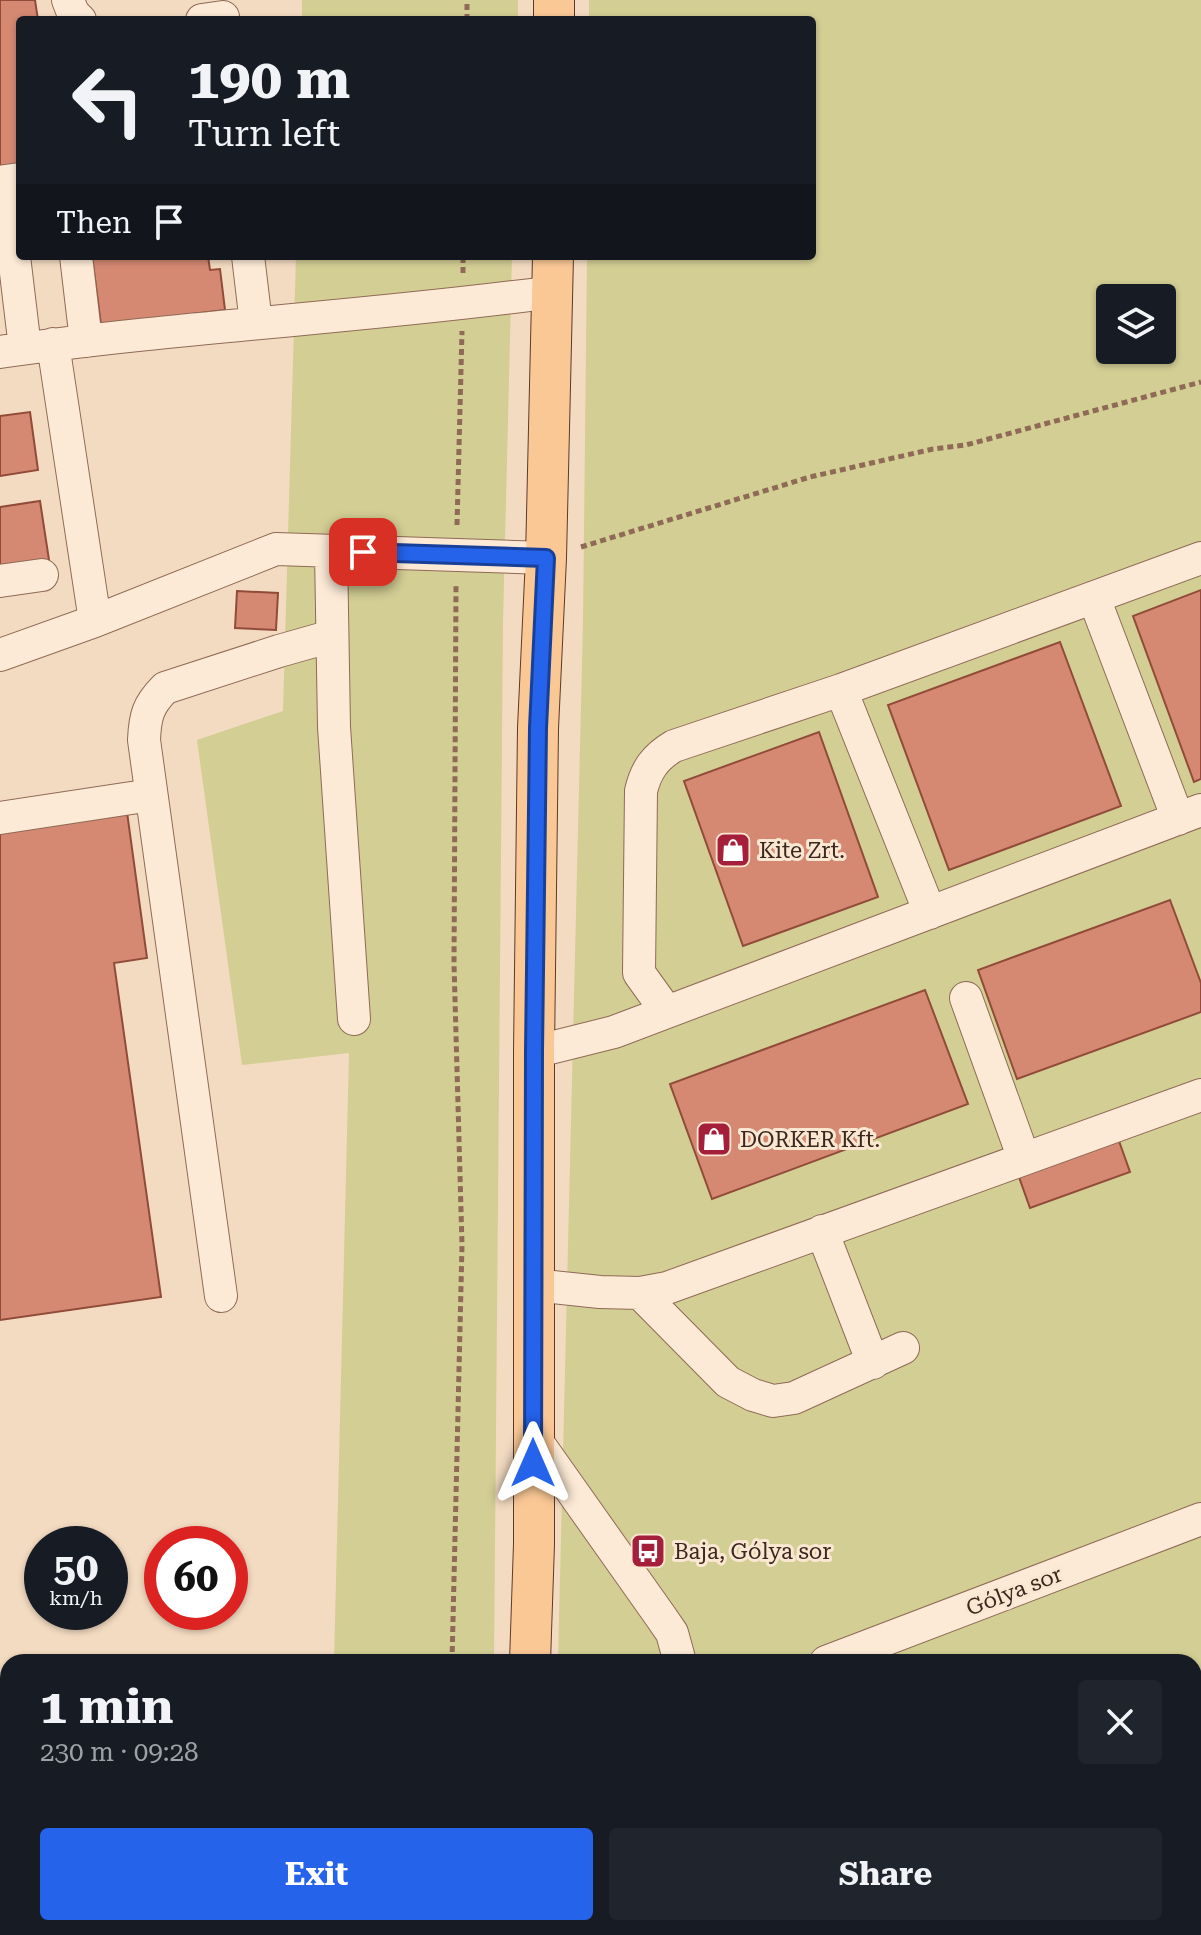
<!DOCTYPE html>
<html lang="en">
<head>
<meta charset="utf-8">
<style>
	body { margin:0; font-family:"Roboto Serif",serif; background:#20242c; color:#f1f3f6; height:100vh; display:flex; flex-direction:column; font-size:30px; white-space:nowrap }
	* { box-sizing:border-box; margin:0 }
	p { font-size:26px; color:#9ea1a6 }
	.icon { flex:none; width:44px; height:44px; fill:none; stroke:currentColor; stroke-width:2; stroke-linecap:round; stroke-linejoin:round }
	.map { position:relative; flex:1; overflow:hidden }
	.sheet { position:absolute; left:0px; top:1654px; width:1202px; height:282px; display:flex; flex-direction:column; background:#171b24; border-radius:24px 24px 0 0; box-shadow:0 2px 6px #0004 }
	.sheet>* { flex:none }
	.hud { position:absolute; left:16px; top:16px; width:800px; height:244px; border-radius:8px; box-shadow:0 2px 6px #0004; background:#171b24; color:#f1f3f6; overflow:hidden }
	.fabs { position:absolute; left:1096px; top:284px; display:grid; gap:16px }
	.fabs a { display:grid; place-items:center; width:80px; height:80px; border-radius:8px; background:#171b24; box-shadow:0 2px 6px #0004; font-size:40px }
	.speed { position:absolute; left:24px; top:1526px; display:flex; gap:16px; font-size:40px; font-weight:700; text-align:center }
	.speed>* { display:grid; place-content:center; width:104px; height:104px; border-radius:50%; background:#171b24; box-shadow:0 2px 6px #0004; line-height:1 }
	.speed small { font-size:20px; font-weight:400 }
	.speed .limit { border:12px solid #d22; background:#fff; color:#111 }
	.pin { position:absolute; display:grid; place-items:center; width:68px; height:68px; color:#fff; margin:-34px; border-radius:16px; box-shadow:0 4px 12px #0006 }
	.me { position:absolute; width:88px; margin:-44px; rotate:0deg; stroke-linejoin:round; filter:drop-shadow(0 0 6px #0008) }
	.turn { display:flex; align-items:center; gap:28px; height:168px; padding:0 40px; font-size:36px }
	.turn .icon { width:104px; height:104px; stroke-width:2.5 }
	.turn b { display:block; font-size:56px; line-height:68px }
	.then { display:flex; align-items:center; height:76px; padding:0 40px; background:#0003; gap:16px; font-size:30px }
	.round { display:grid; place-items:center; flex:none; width:84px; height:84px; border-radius:8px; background:#20242c }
	.head { display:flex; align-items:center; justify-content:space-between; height:136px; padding:0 40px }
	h1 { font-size:48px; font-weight:700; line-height:60px }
	.cta { display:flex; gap:16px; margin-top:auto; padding:16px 40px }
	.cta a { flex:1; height:92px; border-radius:8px; background:#2563eb; color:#fff; font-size:32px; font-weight:700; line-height:92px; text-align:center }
	.cta a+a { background:#20242c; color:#f1f3f6 }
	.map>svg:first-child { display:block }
</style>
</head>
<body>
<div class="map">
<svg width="1201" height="1935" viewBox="0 0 1201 1935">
	<rect width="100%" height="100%" fill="#f3dbc1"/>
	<!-- green -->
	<path fill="#d3ce94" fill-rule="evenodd" d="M302,0H518V20H302Z
		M589,0H1201V1935H583V1928H1194V1662H558L583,622L587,256H812V20H589ZM1110,298H1162V350H1110Z
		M296,256H512L503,623L494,1662H334L349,1053L242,1065L197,740L283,711Z
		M8,1916V1928H491V1935H210L208,1932L202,1935H0V1919Z"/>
	<!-- building -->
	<path fill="#d58973" stroke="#914b39" stroke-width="2" d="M0,0H35L38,20H20V167L0,170Z
		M92,256H208L210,270L220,269L225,310L101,325Z
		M30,412L38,470L0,476V416Z
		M40,501L49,560L0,566V507Z
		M1201,590V779L1194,782L1133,616Z
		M237,591L278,593L276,630L235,628Z
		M1060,642L1121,806L949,870L888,705Z
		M819,732L878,897L743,946L684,781Z
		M127,812L147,958L114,963L161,1297L0,1320V830Z
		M1170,900L1201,983V1012L1017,1079L978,970Z
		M925,990L968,1104L712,1199L670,1084Z
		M1119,1141L1130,1172L1030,1208L1019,1177Z"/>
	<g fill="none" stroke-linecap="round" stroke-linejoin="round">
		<defs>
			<path id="minor" d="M68,0L73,13L80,20
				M202,20L223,17
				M20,179L5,181L25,348
				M76,256L86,341
				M248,256L256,323
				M53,344L95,621
				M0,352C183,326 369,317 553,292
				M331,551L334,727L354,1019
				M0,581L42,575
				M1094,598L1178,819
				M0,655L95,621L276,549L546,558
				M841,690L930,913
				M0,818L151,795
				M966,998L1024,1159
				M667,1012L639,973L641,791C646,770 655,757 674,746L841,690L1201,558
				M534,1052L614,1032L1201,810
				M822,1231L873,1363
				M534,1285L600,1292L640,1293L667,1288L1201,1095
				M640,1293L728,1382L753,1395L773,1401L794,1398L903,1348
				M221,1296L144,740C145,716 148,705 165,688L279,651L332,636
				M533,1436L661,1617L672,1633L680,1662
				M826,1662L1201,1519"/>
			<path id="major" d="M554,20V0
				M530,1662L534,1544V1052L538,728L546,558L553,256
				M523,1935V1928"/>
		</defs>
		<!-- minor casing -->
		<use href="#minor" stroke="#8f6a56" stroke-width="34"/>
		<!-- major casing -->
		<use href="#major" stroke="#5c392b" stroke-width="42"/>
		<!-- path -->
		<path stroke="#8f6a56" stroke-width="5" stroke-dasharray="6 4" stroke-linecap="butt" d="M467,20V0
			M463,273V256
			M457,525L462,331
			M581,547L810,477L933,449L966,445L1201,382
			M452,1662L462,1245L454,964L456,583
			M454,1928V1935
			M134,1935L150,1928"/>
		<!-- minor -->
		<use href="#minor" stroke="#fcead6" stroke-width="32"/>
		<!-- major -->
		<use href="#major" stroke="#fac895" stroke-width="40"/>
	</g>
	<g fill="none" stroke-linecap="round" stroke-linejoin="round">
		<defs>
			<path id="route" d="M363,552L546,558L538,728L534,1052L533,1463"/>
		</defs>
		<!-- route casing -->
		<use href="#route" stroke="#184099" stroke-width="20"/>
		<!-- route -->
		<use href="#route" stroke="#2563eb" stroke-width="14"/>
	</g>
	<!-- icons -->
	<defs>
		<symbol id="shop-square" viewBox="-11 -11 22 22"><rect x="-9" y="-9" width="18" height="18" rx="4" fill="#a51f3a" stroke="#f9e7d2"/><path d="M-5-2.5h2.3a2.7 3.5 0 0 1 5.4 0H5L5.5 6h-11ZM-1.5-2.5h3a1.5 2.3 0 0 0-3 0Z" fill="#fff"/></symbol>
		<symbol id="bus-square" viewBox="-11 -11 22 22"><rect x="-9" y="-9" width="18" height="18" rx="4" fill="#a51f3a" stroke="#f9e7d2"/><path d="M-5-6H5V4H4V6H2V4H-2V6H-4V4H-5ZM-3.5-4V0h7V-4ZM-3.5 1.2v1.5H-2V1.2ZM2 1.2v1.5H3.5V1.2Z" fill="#fff"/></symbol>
	</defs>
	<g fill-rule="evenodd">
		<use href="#shop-square" x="713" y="830" width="40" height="40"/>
		<use href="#shop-square" x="694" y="1119" width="40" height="40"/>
		<use href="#bus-square" x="628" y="1531" width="40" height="40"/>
	</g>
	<g text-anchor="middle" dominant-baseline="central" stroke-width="6" stroke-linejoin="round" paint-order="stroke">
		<!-- poi labels -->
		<g font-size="22" fill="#3d261c" stroke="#f9e7d2" text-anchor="start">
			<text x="759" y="850">Kite Zrt.</text>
			<text x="740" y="1139">DORKER Kft.</text>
			<text x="674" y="1551">Baja, Gólya sor</text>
		</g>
		<!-- street labels -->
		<g font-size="22" fill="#3d261c" stroke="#f9e7d2">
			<text transform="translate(1014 1591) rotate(-21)">Gólya sor</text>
		</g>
	</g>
</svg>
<div class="fabs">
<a><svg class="icon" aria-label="layers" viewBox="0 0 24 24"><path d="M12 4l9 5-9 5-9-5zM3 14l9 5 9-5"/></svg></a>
</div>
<div class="speed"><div>50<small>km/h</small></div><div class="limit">60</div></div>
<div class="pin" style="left:363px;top:552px;background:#d93025"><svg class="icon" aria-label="arrive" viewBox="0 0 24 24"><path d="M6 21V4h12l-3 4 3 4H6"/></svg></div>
<svg class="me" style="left:533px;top:1463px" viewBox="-20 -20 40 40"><path d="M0-17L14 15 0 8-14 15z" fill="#2563eb" stroke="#fff" stroke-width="4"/></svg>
<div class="hud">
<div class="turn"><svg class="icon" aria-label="left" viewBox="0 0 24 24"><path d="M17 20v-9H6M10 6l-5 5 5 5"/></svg><div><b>190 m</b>Turn left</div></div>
<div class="then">Then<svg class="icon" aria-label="arrive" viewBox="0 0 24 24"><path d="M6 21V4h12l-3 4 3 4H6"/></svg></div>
</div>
<section class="sheet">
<div class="head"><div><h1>1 min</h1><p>230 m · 09:28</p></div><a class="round"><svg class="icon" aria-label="close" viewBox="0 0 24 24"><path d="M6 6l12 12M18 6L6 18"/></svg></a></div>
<div class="cta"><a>Exit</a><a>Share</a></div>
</section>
</div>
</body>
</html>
